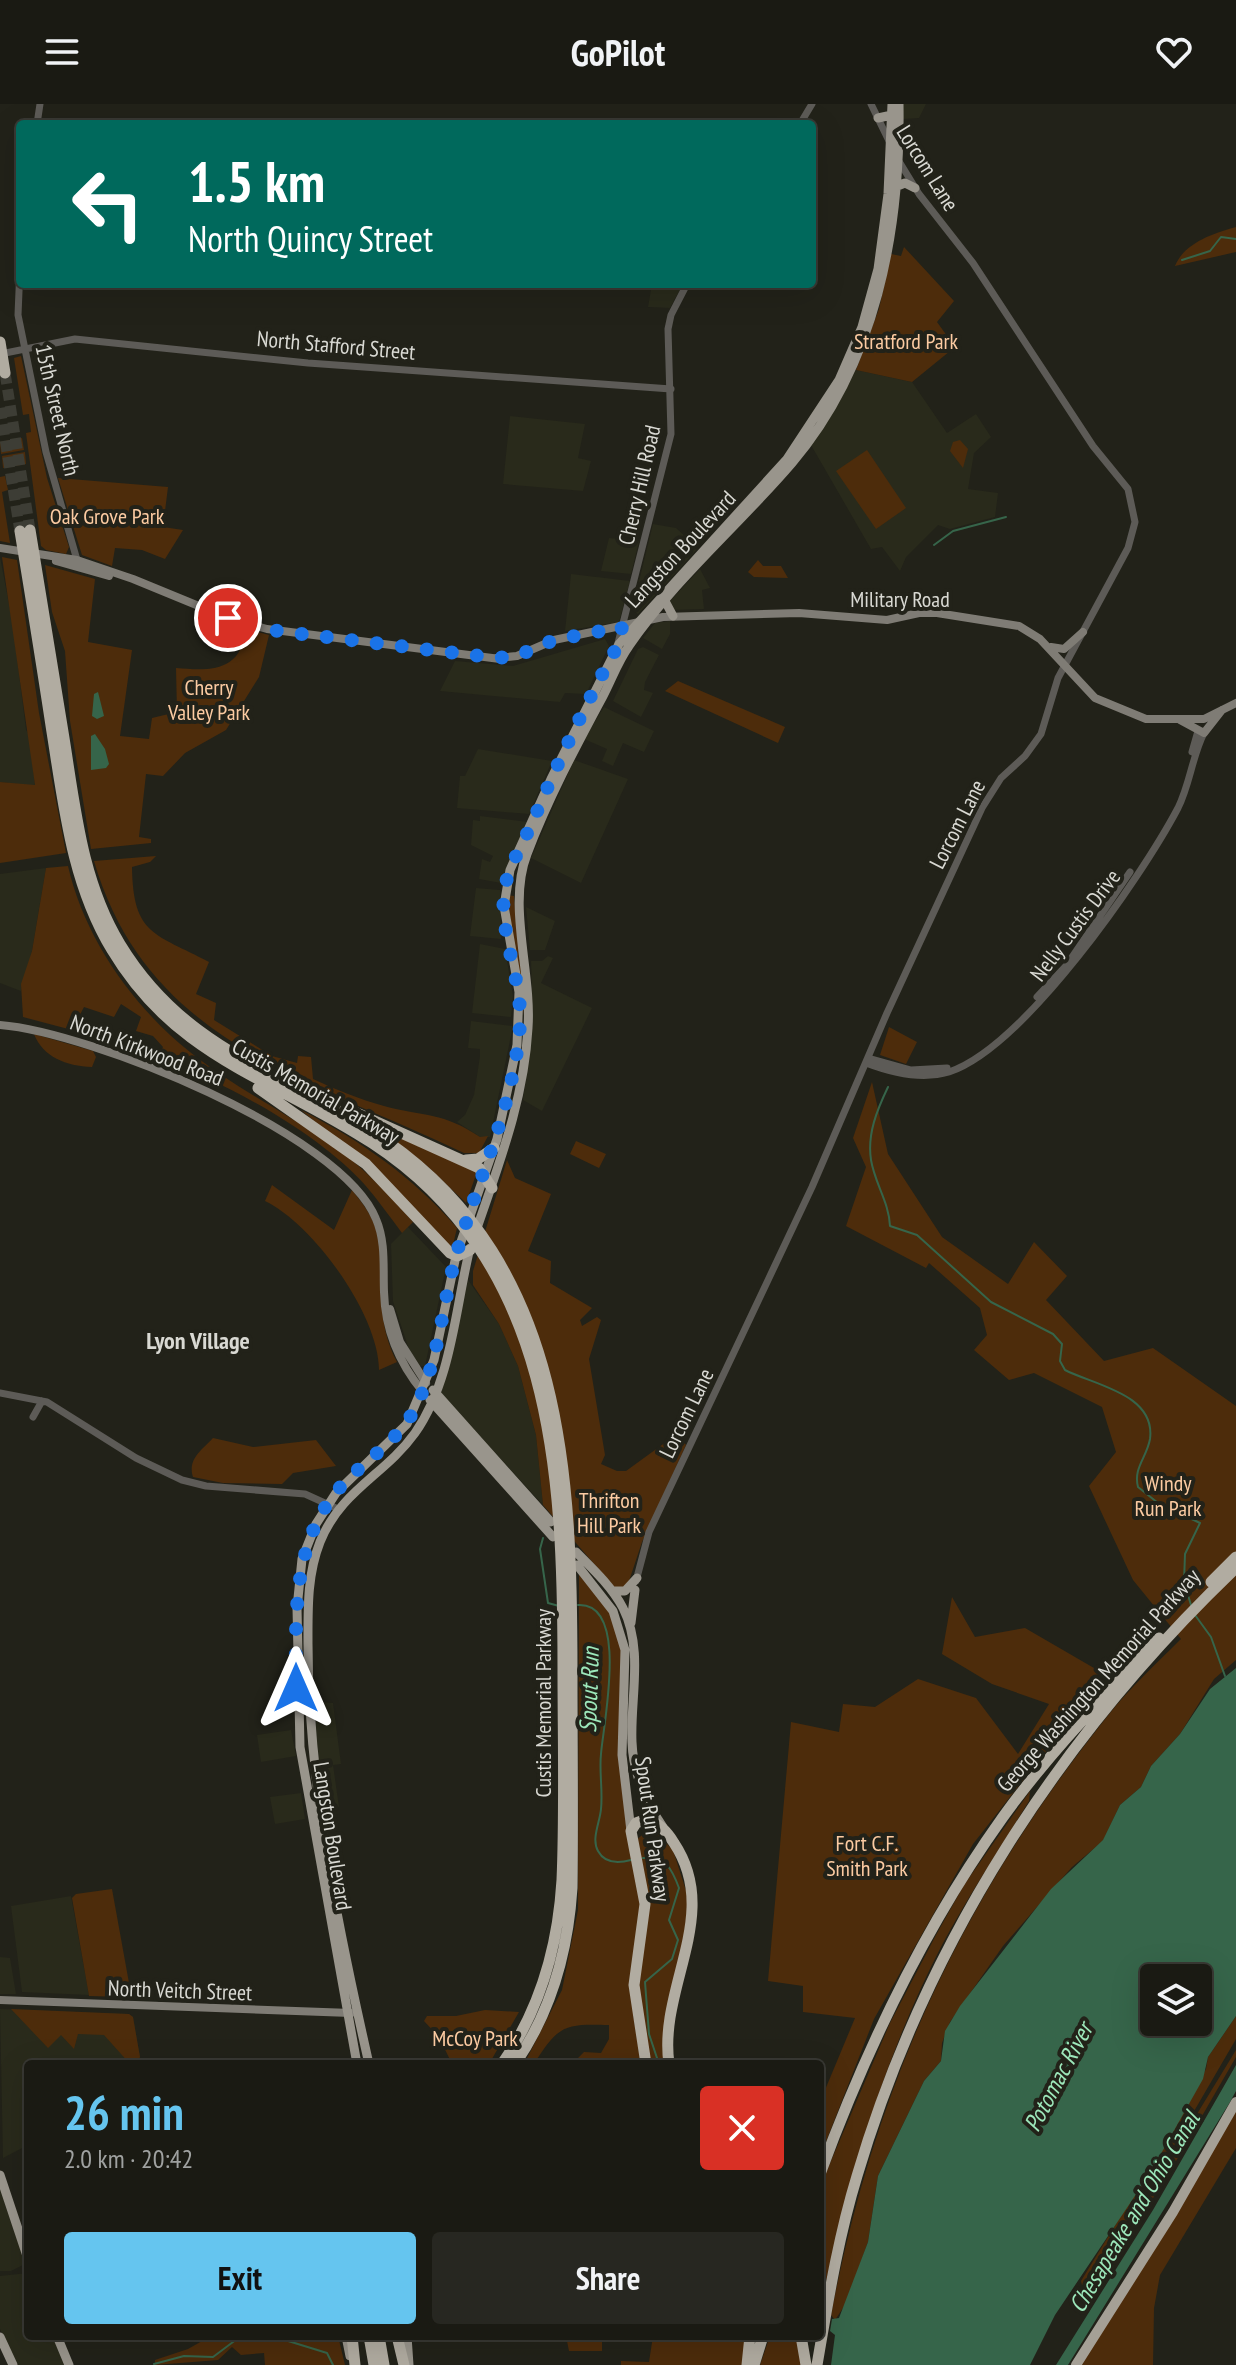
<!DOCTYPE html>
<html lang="en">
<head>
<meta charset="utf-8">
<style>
	body { margin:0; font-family:"PT Sans Narrow",sans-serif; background:#272721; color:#f1f3f6; height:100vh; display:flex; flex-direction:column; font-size:30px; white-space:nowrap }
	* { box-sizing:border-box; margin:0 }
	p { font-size:26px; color:#9fa1a0 }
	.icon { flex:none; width:44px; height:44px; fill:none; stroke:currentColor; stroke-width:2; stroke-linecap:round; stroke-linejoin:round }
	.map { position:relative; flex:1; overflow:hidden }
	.panel { position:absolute; left:24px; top:1956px; width:800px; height:280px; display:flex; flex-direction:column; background:#1a1a13; border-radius:8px; box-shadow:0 8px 32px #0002,0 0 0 2px #383833 }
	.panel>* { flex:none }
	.banner { position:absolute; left:16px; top:16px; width:800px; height:168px; border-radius:8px; box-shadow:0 8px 32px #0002,0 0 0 2px #383833; background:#00695c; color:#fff; overflow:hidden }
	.fabs { position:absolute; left:1140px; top:1860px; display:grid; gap:16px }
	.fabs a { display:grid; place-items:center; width:72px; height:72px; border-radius:8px; background:#1a1a13; box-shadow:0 8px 32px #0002,0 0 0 2px #383833; font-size:40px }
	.pin { position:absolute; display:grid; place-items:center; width:68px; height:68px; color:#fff; margin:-34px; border:4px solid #fff; border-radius:50%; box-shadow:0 2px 8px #0007 }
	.me { position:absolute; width:88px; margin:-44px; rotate:0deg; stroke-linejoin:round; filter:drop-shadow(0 0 6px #0008) }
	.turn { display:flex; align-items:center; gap:28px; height:168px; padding:0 40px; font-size:36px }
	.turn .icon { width:104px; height:104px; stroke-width:2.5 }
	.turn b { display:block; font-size:56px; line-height:68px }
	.round { display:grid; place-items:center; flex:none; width:84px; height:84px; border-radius:8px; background:#272721 }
	.summary { display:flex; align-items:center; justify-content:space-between; height:136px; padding:0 40px }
	h1 { font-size:48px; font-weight:800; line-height:60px; color:#65c5ef }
	.button { display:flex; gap:16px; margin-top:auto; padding:16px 40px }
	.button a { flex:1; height:92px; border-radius:8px; background:#65c5ef; color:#111; font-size:32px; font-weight:800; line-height:92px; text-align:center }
	.button a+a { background:#272721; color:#f1f3f6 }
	header { display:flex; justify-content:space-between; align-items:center; height:104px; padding:0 40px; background:#1a1a13; font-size:36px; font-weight:800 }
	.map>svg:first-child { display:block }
</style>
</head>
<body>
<header><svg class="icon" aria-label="menu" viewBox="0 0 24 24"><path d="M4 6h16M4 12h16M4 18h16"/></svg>GoPilot<svg class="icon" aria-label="heart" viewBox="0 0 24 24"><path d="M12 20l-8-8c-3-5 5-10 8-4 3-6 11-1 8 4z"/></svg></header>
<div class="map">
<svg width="1236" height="2261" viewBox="0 0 1236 2261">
	<rect width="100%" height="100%" fill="#222219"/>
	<!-- built -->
	<path fill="#292a1b" d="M903,0H926L919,14L903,15Z
		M652,180H683L670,204L648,203Z
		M856,266L912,278L947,329L976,310L991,333L974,349L968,385L998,389L995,413L950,425L938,421L906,453L900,467L882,443L871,445L811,341Z
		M510,312L585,320L578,354L591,357L583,387L503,380Z
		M653,420L676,424L698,444L638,510L632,506Z
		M609,434L639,437L631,470L601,467Z
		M0,453L13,521L26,626L30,632L35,682L0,678Z
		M700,465L710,484L702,486L704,505L672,506L669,498Z
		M571,470L630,477L619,518L565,527Z
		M670,517V530L662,545L643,534L655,519Z
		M605,535L609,542L586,590L565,589L560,598L440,587L455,557L513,562Z
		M643,543L659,551L645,578L644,586L653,589L641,613L613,597L638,545Z
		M604,603L654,627L644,648L623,639L613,662L602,657L607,645L584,635Z
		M478,645L552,657L529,710L457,704L460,672H465Z
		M574,656L628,675L581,779L531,754Z
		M480,712L528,718L501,779L479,775L482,755L490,758L493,752L471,741L473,716L480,717Z
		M46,764L32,847L21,887L0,879V770Z
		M476,784L500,786L501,835L470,832Z
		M526,803L555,817L545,846H530Z
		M480,840L505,845L513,892L511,913L472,909Z
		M548,852L553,854L541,879L592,904L542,1007L523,996L533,919L531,857H542Z
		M471,917L513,922L490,1033H480L457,1018L465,1011L474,991L480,952V945L468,944Z
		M408,1123L446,1163L425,1262H419L410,1248L393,1197L391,1140Z
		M468,1176L499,1220L518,1262L536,1331L543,1401L441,1290Z
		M318,1598L333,1599L341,1660L333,1661L339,1703H326L317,1639L315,1601Z
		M291,1626L296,1652L261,1658L257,1631Z
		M301,1689L305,1715L275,1720L270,1693Z
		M71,1792L89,1891L22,1888L11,1802Z
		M0,1853L10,1854L16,1890H0Z
		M0,1905L129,1910L133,1913L140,1953L136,1960H28V2041L3,2054Z
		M0,2084L25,2160L11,2167H0Z
		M28,2169V2232H53L64,2261H18L0,2225V2172Z"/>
	<!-- green -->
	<path fill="#4d2c0b" d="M1236,123V148L1175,162C1184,139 1214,129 1236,123Z
		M904,143L954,197L937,218L955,243L912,278L856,266L879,205L891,150L901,152Z
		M21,252L47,374L69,443L66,450L46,446L41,442L26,329L31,328L29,310L23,311L14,254Z
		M22,334L24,346L1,350L0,338Z
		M960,336L968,345L963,364L950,347L953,338Z
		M867,346L906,404L876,425L836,367Z
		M25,348L26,360L3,364L2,352Z
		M5,372L8,386L2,388L10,439L0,437V373Z
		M58,374L168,383L163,423L183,426L165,455L142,446L115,444L112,462L82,451Z
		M2,453L17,456L39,609L66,749L0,759V678L35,681Z
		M758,456L763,462H781L788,474L754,473L748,468Z
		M45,461L95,475L88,538L132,546L120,632L149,635L152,614L177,608L176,564C211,567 240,568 247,525L269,531L259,573L226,626L185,649L163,672L146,670L139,733L151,735V739L91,745L70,617L65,547L52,508Z
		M678,577L785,623L778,639L665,587Z
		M156,752L150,758L132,763C133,832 155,829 209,858L196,890L216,899L214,916L272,952L297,959L298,952L311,953L313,975C337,986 359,995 384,1002C425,1013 443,1008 480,1033L488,1032L479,1049H464C313,976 147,940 94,757Z
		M68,762C84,833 133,903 190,948C236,985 291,1011 339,1046C367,1067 390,1092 413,1118L402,1129C390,1113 378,1096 365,1081C320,1030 222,975 157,955L163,943L153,932L136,927L141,913L121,900L114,913L84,903L72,926L23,913L21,880L32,847L46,764Z
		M507,791L514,792C516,832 524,870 524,911Z
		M889,923L917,938L906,960L880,951Z
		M34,930L93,947L96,953L92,963C66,962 43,953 34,930Z
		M872,978L888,1050L942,1133L1008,1180L1034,1138L1067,1172L1046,1196L1104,1257L1153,1244L1236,1302V1556L1214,1575L1180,1630L1151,1662L1141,1683L1120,1701L1103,1737L1072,1763L1003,1842L950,1918L942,1939L941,1957L924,1977L878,2072L868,2138L845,2201L835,2216L831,2211C875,1981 963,1792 1110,1609C1131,1583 1157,1559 1181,1535L1133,1476L1089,1382L1116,1348L1102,1303L1034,1269L1009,1276L974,1246L987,1231L980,1204L929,1159L926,1164L846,1122L866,1063L853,1034Z
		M301,1006C361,1037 413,1073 457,1124L452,1145L396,1086Z
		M378,1024L477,1068L466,1099L427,1062Z
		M576,1037L606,1050L599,1064L570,1050Z
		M507,1056L515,1074L551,1090L528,1147L551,1157L550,1179L592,1204L580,1216L582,1222L597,1213L601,1216L589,1255L605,1351L601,1360L617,1367H626L677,1330L686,1341L642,1438L627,1483L615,1484L543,1401L536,1331L518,1262L499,1220L473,1181V1167Z
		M272,1081L334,1126L352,1086C363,1100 373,1112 377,1129C388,1175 372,1210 397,1258L379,1266C379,1211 313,1120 265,1097Z
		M213,1334L253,1343L316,1336L336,1362L293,1369L282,1380L223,1379L193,1373C187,1355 203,1345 213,1334Z
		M579,1469L609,1505L622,1544L619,1660L641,1795L633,1910L641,1960H572L584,1948L601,1949L609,1935V1921C565,1920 559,1920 534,1960H524L562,1886L578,1806Z
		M952,1493L975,1533L1025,1524L1106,1571L973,1740L874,1915L820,2053V1998L855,1914L803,1908V1882L768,1877L791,1618L839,1628L843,1600L875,1603L918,1575L976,1594L1018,1650L1049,1600L992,1580L942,1550Z
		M1030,1687L1029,1697C1000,1744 969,1791 943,1839C884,1952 847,2080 820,2204L822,2078L890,1919L936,1831L964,1781Z
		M646,1728L657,1730L673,1746L689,1796L666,1960H650L639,1901V1873L649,1806L636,1736Z
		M112,1785L131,1890L124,1893L89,1892L72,1794L76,1790Z
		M11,1905L129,1910L133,1913L140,1953L136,1960H130L104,1931L78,1930L74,1945L61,1931L48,1944Z
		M485,1906L519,1908L489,1960H452L439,1933L424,1917L427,1912H456Z
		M1236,1912V1935L1161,2064L1088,2179L1082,2181L1081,2177C1124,2107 1167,2038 1206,1965L1208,1953Z
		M1236,1946V1953L1172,2064L1102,2175L1100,2169Z
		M1236,2004V2044L1160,2171L1154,2204L1153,2261H1079Z
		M211,2232H338L345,2261H265L264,2249L241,2251L232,2243L218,2256L155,2261V2256L188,2245Z
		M566,2232H602V2247H569Z
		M653,2232H746L742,2261H621V2257L649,2258Z
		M770,2232H798L802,2261H760Z"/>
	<!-- water -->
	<path fill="#36654a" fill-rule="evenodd" d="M98,588L104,612L97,615L92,612L94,590Z
		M95,630L105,645L109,660L106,664L91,666V632Z
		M1236,1564V1912L1208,1953L1203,1975L1149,2071L1055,2211L1030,2261H831L835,2231L830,2227L832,2215L839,2214L868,2138L878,2072L924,1977L941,1957L945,1927L960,1902L1051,1785L1103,1736L1120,1701L1141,1683L1151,1662L1180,1630L1210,1585ZM1198,1874V1918H1154V1874Z
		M1236,1961V1987L1230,1998L1068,2261H1056L1153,2106Z"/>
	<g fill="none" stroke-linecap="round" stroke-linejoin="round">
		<!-- stream -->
		<path stroke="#36654a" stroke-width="2" d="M1182,156L1210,147L1221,133L1236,135
			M934,441L953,427L1006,413
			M888,983C877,1006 867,1030 871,1056C875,1080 889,1098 890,1122L917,1131L991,1198L1053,1230L1062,1240L1060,1257L1065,1266C1094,1281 1156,1290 1150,1335C1147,1353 1133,1364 1138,1383L1158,1399L1200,1419L1185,1450L1184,1478L1191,1501
			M543,1434L540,1445L548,1499L559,1502
			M578,1501C630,1498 603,1621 601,1650C599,1668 603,1686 601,1705C600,1718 591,1735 598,1747C605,1760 620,1759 631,1756
			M1195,1511L1211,1533L1225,1572
			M643,1754C666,1752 672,1765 679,1784L669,1816L678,1836L672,1855L645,1878L649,1930L659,1960
			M272,2232L327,2249L333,2261
			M154,2260L184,2252L213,2253L241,2232"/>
		<!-- motorway-tunnel -->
		<path stroke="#3d3d35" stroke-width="11" stroke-dasharray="11 5.5" stroke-linecap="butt" d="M5,269L30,426
			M0,304L20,427"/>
		<!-- tertiary -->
		<path stroke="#5d5b57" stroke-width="7" d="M871,0L890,39
			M37,20L40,0
			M800,20L812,0
			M20,163L18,211L46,348L77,456
			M0,250L75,235L308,259L671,285
			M618,539L671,330L668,225L671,211L687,180
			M1192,648L1198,627
			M1037,893L1066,862L1130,768
			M868,954L911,966L947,964
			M866,959C892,969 922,976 949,968C1024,943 1141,774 1178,704C1190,680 1192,653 1204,629
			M0,1289L47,1298L136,1354L182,1376L206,1382L305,1390L338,1405
			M33,1313L42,1297
			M636,1477L649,1428L812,1083L887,909L982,704L1001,674L1025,652L1041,630L1058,574L1128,444L1135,418L1128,385L1093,342L973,159L919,90L897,54"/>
		<!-- secondary -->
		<path stroke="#7f7c75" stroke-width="8" d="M0,444L77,456L133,475L228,514L267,525L500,555
			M56,457L109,472
			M1051,543L1064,545L1083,528
			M496,554L517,552L554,536L663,513L799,509L887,516L919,509H937L1019,522L1040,535L1095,594L1146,615H1204L1236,599
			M1180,616L1204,629L1222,606
			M0,921C89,928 342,1029 376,1115C386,1138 383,1164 384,1188C385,1225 399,1259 423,1288
			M390,1205L400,1238L426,1279
			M0,1896L351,1909"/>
		<!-- primary -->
		<path stroke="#99958c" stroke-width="9" d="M878,14L892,11
			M895,83L905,79L915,84
			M665,497L673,512
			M475,1130C498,1062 524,997 528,924C532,869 507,801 527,750C548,695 575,644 603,592C612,575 618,557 629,542C675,475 739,421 792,359C876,260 901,127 899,0
			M433,1286L551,1418
			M430,1296L553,1433
			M576,1448C593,1465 612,1483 623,1504C644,1546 630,1594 632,1638C633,1669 645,1697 663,1723
			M577,1461L613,1507L625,1546L622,1651L631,1727
			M612,1487H625L637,1474
			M631,1519L635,1486
			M357,1960L300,1643L297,1504L302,1455L316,1420L336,1389L407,1320L434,1256L456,1152L497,1035L517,941L519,888L504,802L510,766L551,675L619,540L787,355L839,276L862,223L878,165L888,90L892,0
			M369,1960C338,1823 308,1680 308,1540C308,1505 307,1471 320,1438C341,1386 385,1371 415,1329C452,1276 455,1205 470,1144
			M0,2071L28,2155
			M57,2232L69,2261
			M346,2232L350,2252
			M407,2232L409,2261
			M0,2233L13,2261"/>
		<!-- trunk -->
		<path stroke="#a5a096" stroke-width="10" d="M1076,2261L1173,2108L1236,1998"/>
		<!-- motorway -->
		<path stroke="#b1aca1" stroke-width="11" d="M0,238L5,269
			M30,426C41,494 52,561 63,628C75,701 81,776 120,840C188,952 289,968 388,1038C566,1163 572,1374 572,1571C572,1642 573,1713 572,1784C568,1847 551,1908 515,1960
			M20,427C31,494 42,561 52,628C64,703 72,780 112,846C177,955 273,974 372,1039C554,1158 563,1368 563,1565C563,1635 565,1706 562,1776C558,1843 541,1904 502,1960
			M258,984L366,1060L450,1149L457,1152L470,1146
			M348,1005L479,1064L492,1084
			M466,1056L478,1055L494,1044
			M1211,1478L1236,1453
			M646,1960L634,1881L645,1800L631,1727L636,1719L647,1715C659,1719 668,1729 674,1739C722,1811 658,1883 669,1960
			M820,2070C866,1945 925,1822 1003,1713C1049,1649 1105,1592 1159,1534
			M352,2232L355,2261
			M369,2232L374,2261
			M379,2232L384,2261
			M397,2232L404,2261
			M801,2232L806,2261
			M747,2261L750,2232
			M754,2261L763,2232
			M817,2261C828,2197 838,2134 857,2072C926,1838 1060,1632 1236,1464"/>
	</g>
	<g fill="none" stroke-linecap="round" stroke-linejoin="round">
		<!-- route -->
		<path stroke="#1a73e8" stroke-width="14" stroke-dasharray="0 25.2" d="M228,514L278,527L496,554L517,552L554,536L622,523L617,543C586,599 558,658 533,717C524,737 512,757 506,778C495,822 523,874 520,921C514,1001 479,1072 457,1148C443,1197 440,1247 420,1294C405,1331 376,1348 349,1374C290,1431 296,1510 296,1584"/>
	</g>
	<g text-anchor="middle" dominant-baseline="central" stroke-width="8" stroke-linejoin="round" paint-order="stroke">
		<!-- street labels -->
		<g font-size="22" fill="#d9d9d3" stroke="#222219">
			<text transform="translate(928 64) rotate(58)">Lorcom Lane</text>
			<text transform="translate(336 241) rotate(5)">North Stafford Street</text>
			<text transform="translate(58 306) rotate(77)">15th Street North</text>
			<text transform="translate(639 381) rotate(-77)">Cherry Hill Road</text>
			<text transform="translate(680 445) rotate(-47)">Langston Boulevard</text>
			<text x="900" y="495">Military Road</text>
			<text transform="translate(957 720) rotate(-63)">Lorcom Lane</text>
			<text transform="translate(1075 821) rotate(-53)">Nelly Custis Drive</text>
			<text transform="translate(147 946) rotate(21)">North Kirkwood Road</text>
			<text transform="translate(316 987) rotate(30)">Custis Memorial Parkway</text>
			<text transform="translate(686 1309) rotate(-64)">Lorcom Lane</text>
			<text transform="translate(1098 1576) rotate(-48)">George Washington Memorial Parkway</text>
			<text transform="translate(543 1599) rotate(-90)">Custis Memorial Parkway</text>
			<text transform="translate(653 1725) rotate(82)">Spout Run Parkway</text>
			<text transform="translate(333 1732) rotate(81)">Langston Boulevard</text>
			<text transform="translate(180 1886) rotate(2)">North Veitch Street</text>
		</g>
		<!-- park labels -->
		<g font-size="22" fill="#fccba2" stroke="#222219">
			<text x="906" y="237">Stratford Park</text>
			<text x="107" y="412">Oak Grove Park</text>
			<text x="209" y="583">Cherry<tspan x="209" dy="25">Valley Park</tspan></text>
			<text x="1168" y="1379">Windy<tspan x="1168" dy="25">Run Park</tspan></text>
			<text x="609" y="1396">Thrifton<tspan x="609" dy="25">Hill Park</tspan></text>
			<text x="867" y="1739">Fort C.F.<tspan x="867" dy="25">Smith Park</tspan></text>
			<text x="475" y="1934">McCoy Park</text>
		</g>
		<!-- neighbourhood labels -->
		<g font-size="24" font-weight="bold" fill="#d9d9d3" stroke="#222219">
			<text x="198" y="1236">Lyon Village</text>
		</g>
		<!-- water labels -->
		<g font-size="24" font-style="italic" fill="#9de8bb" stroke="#222219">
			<text transform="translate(589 1586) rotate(-88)">Spout Run</text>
			<text transform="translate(1058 1973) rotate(-62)">Potomac River</text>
			<text transform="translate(1134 2108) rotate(-59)">Chesapeake and Ohio Canal</text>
		</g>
	</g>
</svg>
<div class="fabs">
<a><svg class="icon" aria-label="layers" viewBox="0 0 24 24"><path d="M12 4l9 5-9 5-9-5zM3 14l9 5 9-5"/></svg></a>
</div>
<div class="pin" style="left:228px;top:514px;background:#d93025"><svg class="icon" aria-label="arrive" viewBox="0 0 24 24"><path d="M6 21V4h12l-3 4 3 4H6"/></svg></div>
<svg class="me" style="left:296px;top:1584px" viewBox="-20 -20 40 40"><path d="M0-17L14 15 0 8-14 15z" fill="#1a73e8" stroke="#fff" stroke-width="4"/></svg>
<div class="banner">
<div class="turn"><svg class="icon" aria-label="left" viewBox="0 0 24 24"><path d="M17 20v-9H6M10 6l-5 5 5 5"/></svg><div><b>1.5 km</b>North Quincy Street</div></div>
</div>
<section class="panel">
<div class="summary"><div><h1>26 min</h1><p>2.0 km · 20:42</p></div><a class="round" style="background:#d93025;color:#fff"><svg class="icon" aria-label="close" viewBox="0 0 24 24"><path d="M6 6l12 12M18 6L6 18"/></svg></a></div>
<div class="button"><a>Exit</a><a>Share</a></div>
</section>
</div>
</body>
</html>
